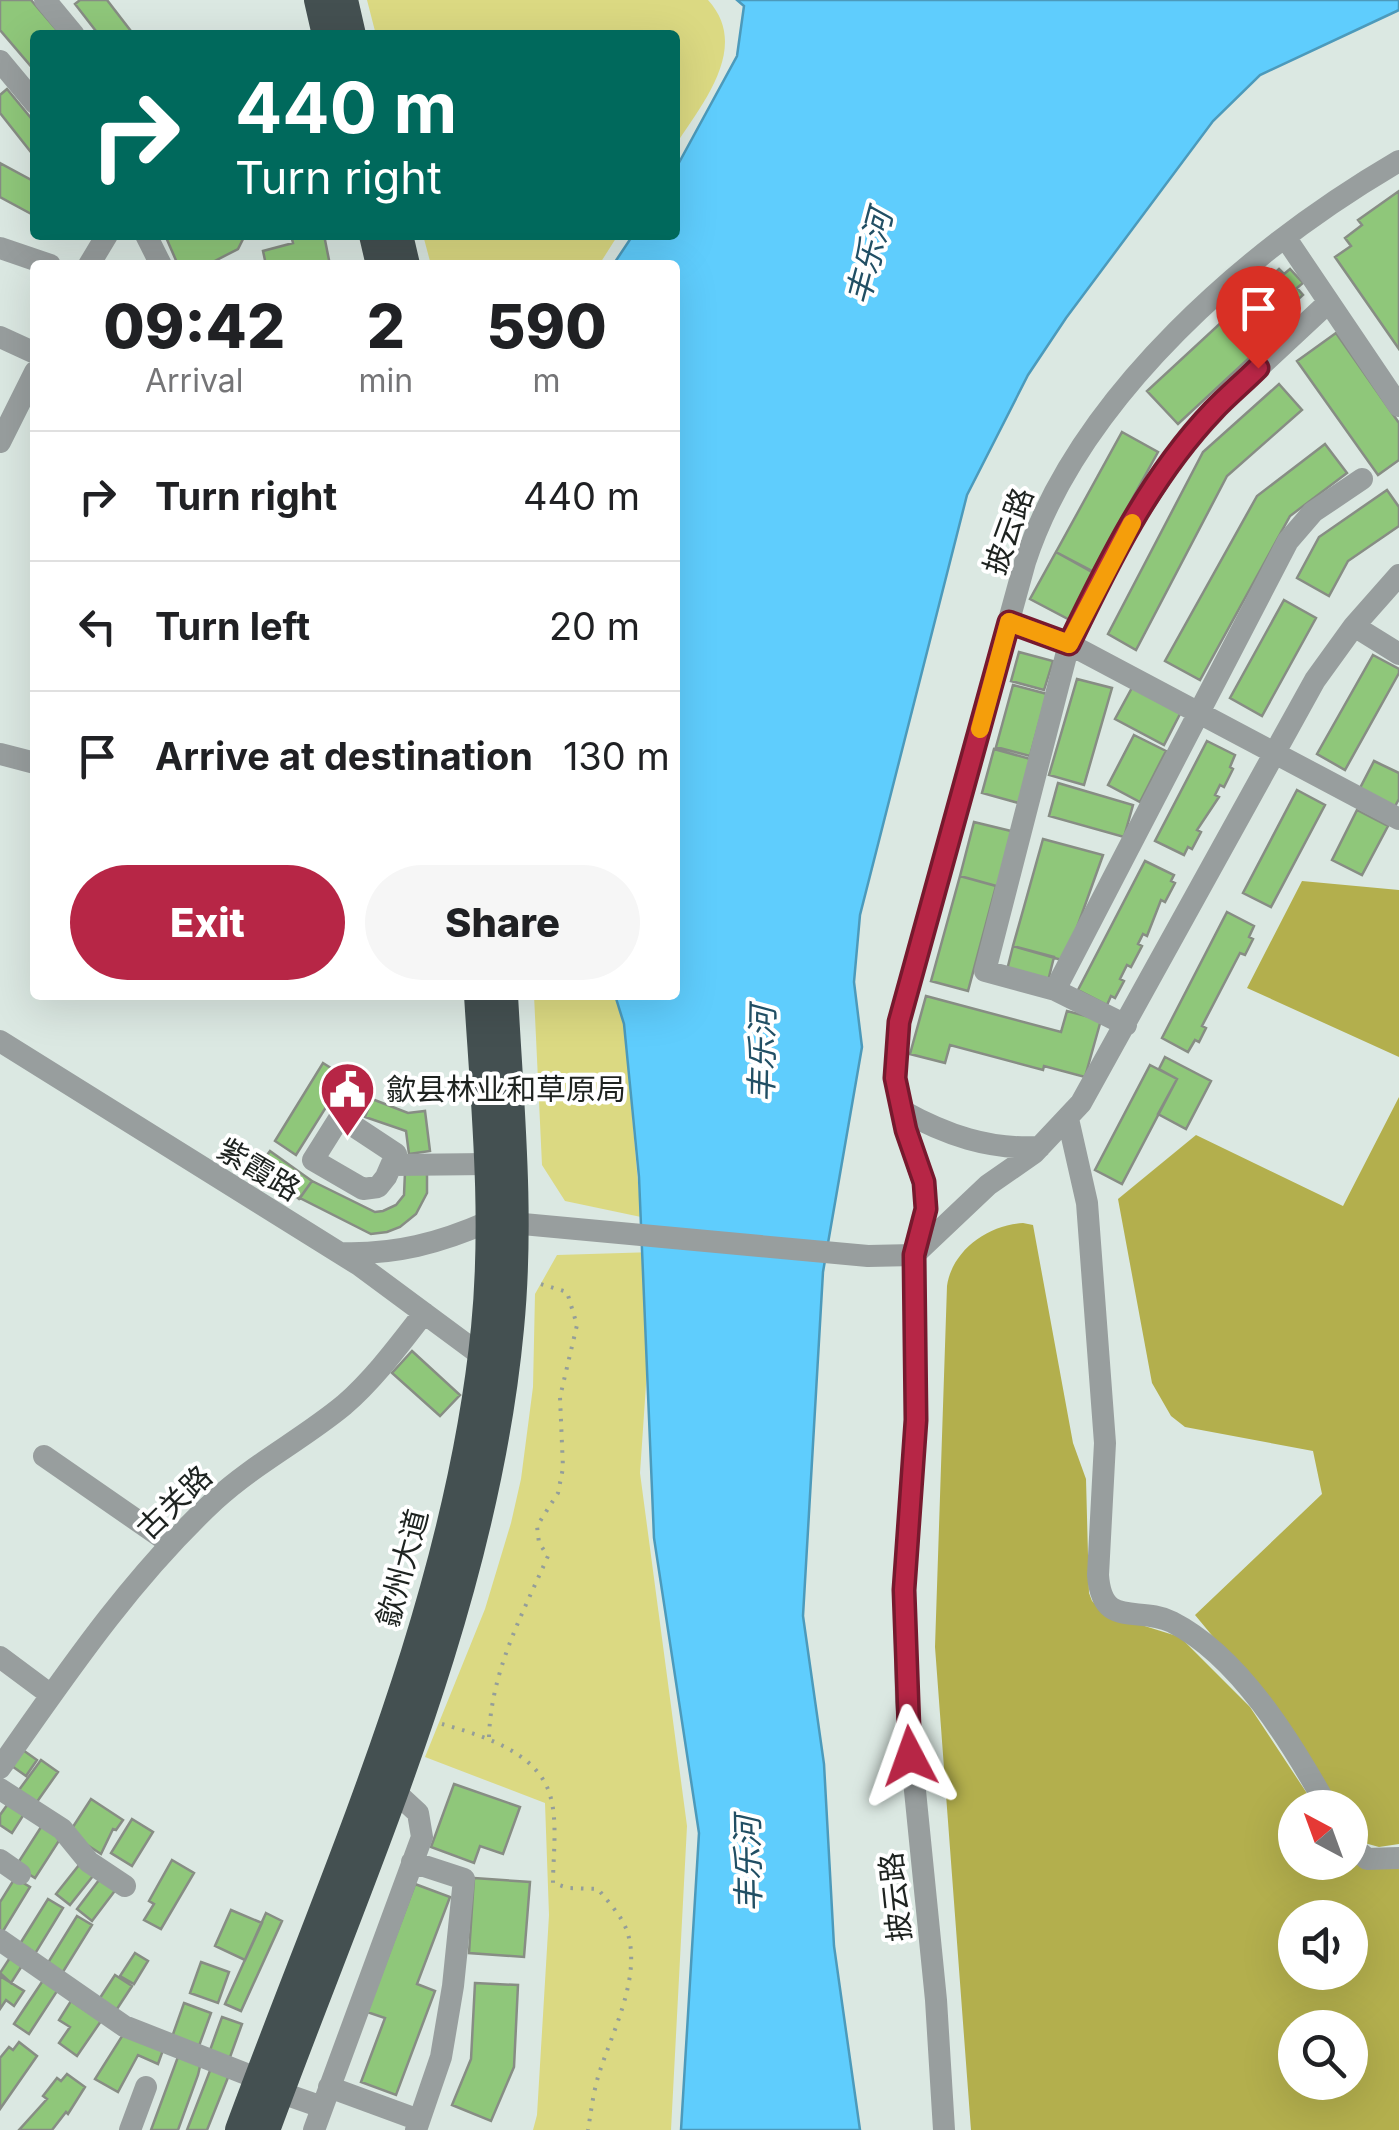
<!DOCTYPE html>
<html lang="en">
<head>
<meta charset="utf-8">
<style>
	body { margin:0; font-family:Inter,"Noto Sans SC",sans-serif; background:#f6f6f6; color:#202124; height:100vh; display:flex; flex-direction:column; font-size:38px; white-space:nowrap }
	* { box-sizing:border-box; margin:0 }
	p { font-size:32px; color:#757577 }
	.icon { flex:none; width:55px; height:55px; fill:none; stroke:currentColor; stroke-width:2; stroke-linecap:round; stroke-linejoin:round }
	.map { position:relative; flex:1; overflow:hidden }
	.side { position:absolute; left:30px; top:260px; width:650px; height:740px; display:flex; flex-direction:column; background:#fff; border-radius:10px; box-shadow:0 10px 40px #0002 }
	.side>* { flex:none }
	.banner { position:absolute; left:30px; top:30px; width:650px; height:210px; border-radius:10px; box-shadow:0 10px 40px #0002; background:#00695c; color:#fff; overflow:hidden }
	.needle { width:65px; rotate:319deg }
	.fabs { position:absolute; left:1278px; top:1790px; display:grid; gap:20px }
	.fabs a { display:grid; place-items:center; width:90px; height:90px; border-radius:50%; background:#fff; box-shadow:0 10px 40px #0002; font-size:50px }
	.pin { position:absolute; display:grid; place-items:center; width:85px; height:85px; color:#fff; margin:-102px -42px; border-radius:50% 50% 50% 0; rotate:-45deg; box-shadow:0 0 10px #0007 }
	.pin .icon { rotate:45deg }
	.me { position:absolute; width:110px; margin:-55px; rotate:356deg; stroke-linejoin:round; filter:drop-shadow(0 0 8px #0008) }
	.turn { display:flex; align-items:center; gap:35px; height:210px; padding:0 40px; font-size:45px }
	.turn .icon { width:130px; height:130px; stroke-width:2.5 }
	.turn b { display:block; font-size:70px; line-height:85px }
	.eta { display:flex; justify-content:space-evenly; align-items:center; height:170px; text-align:center }
	.eta b { font-size:60px; font-weight:800; line-height:70px }
	.primary-button { display:flex; gap:20px; margin-top:auto; padding:20px 40px }
	.primary-button a { flex:1; height:115px; border-radius:60px; background:#b72646; color:#fff; font-size:40px; font-weight:800; line-height:115px; text-align:center }
	.primary-button a+a { background:#f6f6f6; color:#202124 }
	ul { padding:0; list-style:none }
	li { display:flex; align-items:center; gap:30px; height:130px; padding:0 40px; border-top:2px solid #e0e0e0 }
	li div { flex:1 }
	li b { display:block; font-size:38px }
	li em { font-style:normal }
	.map>svg:first-child { display:block }
</style>
</head>
<body>
<div class="map">
<svg width="1399" height="2130" viewBox="0 0 1399 2130">
	<rect width="100%" height="100%" fill="#dbe8e2"/>
	<!-- green -->
	<path fill="#dbd982" d="M367,0H708C751,47 702,104 675,146V35H376Z
		M423,235H618L599,265H431Z
		M534,995H615L624,1024L641,1217L565,1201L542,1165Z
		M655,1252L640,1473L687,1826L671,2130H533L537,2115L549,1915L545,1803L425,1757L485,1609L511,1523L521,1479L533,1387L535,1294L557,1255Z"/>
	<!-- forest -->
	<path fill="#b3af4d" fill-rule="evenodd" d="M1302,881L1399,890V1057L1247,988Z
		M1399,1097V1844L1379,1847L1361,1842L1350,1825V1808L1338,1807L1275,1711L1195,1615L1322,1494L1313,1451L1185,1427L1171,1416L1152,1383L1118,1199L1196,1135L1343,1206Z
		M1023,1223L1033,1225L1073,1443L1086,1479L1089,1593L1092,1601L1106,1614L1180,1637L1250,1707L1316,1807L1295,1808V1862H1350V1860L1357,1863L1399,1857V2130H971L935,1647L947,1286C952,1251 987,1225 1023,1223ZM1295,1918H1350V1972H1295ZM1295,2028H1350V2082H1295Z"/>
	<!-- water -->
	<path fill="#5fcdfd" stroke="#4c9abb" stroke-width="2.5" d="M737,0H1399V10L1260,75L1213,121L1066,318L1028,375L967,495L860,915L854,982L862,1047L823,1272L803,1616L824,1764L834,1946L860,2130H681L699,1833L654,1538L639,1177L624,1024L615,995H675V265H613L633,235H675V170L737,56L744,6Z"/>
	<!-- building -->
	<path fill="#8fc77a" stroke="#878d84" stroke-width="2.5" d="M0,0H31L61,35H35V71L0,30Z
		M80,0H107L134,35H99L75,4Z
		M7,89L35,123L34,156L0,113V95Z
		M0,163L35,182V216L0,197Z
		M1399,191V349L1335,257L1351,246L1345,238L1362,225L1358,220Z
		M165,235H245L238,249L207,265H178Z
		M291,235H324L330,265H266L263,251L293,243Z
		M1279,269L1284,274L1290,269L1303,283L1297,288L1303,295L1285,311L1292,318L1178,424L1147,391Z
		M1336,333L1399,423V460L1378,475L1297,361Z
		M1279,384L1302,410L1227,476L1136,650L1108,634L1203,452Z
		M1122,432L1158,452L1092,572L1056,552Z
		M1325,444L1347,473L1290,516L1200,680L1165,661L1257,496Z
		M1387,490L1399,507V526L1348,561L1329,596L1297,578L1319,537Z
		M1056,552L1096,573L1070,620L1030,599Z
		M1284,600L1316,618L1262,716L1230,698Z
		M1019,652L1053,661L1044,690L1011,681Z
		M1373,655L1399,669V673L1345,770L1317,754Z
		M1077,679L1112,688L1084,785L1049,775Z
		M1013,685L1047,694L1030,756L996,747Z
		M1133,686L1181,712L1164,745L1115,719Z
		M1134,735L1166,751L1140,802L1108,785Z
		M1207,741L1235,755L1230,767L1233,769L1224,787L1220,785L1215,795L1219,797L1197,830L1201,832L1192,849L1188,847L1184,855L1155,841Z
		M994,749L1034,760L1022,804L982,793Z
		M1374,761L1399,773V799L1394,808L1359,790Z
		M1058,783L1133,805L1124,837L1049,816Z
		M1297,790L1325,805L1271,907L1243,893Z
		M1357,810L1388,826L1362,875L1332,860Z
		M974,822L1015,832L1000,887L960,876Z
		M1043,839L1103,855L1065,961L1013,946Z
		M1145,861L1174,875L1171,881L1175,883L1165,902L1161,900L1147,936L1143,934L1138,944L1142,946L1131,967L1127,965L1120,979L1124,981L1115,998L1111,996L1107,1005L1078,990Z
		M960,876L996,886L968,991L931,981Z
		M1227,912L1254,926L1249,937L1253,939L1245,955L1240,953L1202,1026L1206,1028L1199,1042L1195,1040L1188,1052L1162,1038Z
		M1013,946L1054,957L1048,981L1007,970Z
		M926,996L1061,1032L1067,1011L1101,1020L1085,1077L1044,1066L1043,1070L950,1045L945,1063L910,1054Z
		M1165,1057L1211,1081L1186,1129L1158,1114L1177,1079L1159,1069Z
		M323,1063L345,1077L296,1155L275,1141Z
		M1150,1065L1177,1079L1122,1184L1095,1170Z
		M372,1099L408,1113L425,1111L430,1151L409,1154L406,1131L365,1117Z
		M270,1151L312,1181L299,1199L259,1166Z
		M405,1172H427V1193L416,1214L400,1227L387,1232L371,1234L300,1198L312,1181L375,1212L383,1211L396,1205L404,1195Z
		M412,1351L460,1395L440,1416L392,1373Z
		M20,1748L37,1760L26,1776L9,1764Z
		M41,1760L58,1772L34,1806L16,1794Z
		M454,1784L520,1807L503,1854L480,1846L474,1863L431,1847Z
		M91,1799L123,1820L116,1830L113,1829L101,1854L69,1833Z
		M10,1801L26,1811L12,1833L0,1825V1815Z
		M132,1819L153,1832L132,1866L111,1853Z
		M43,1824L62,1836L35,1878L16,1866Z
		M172,1860L194,1873L161,1929L144,1920L154,1904L149,1901Z
		M79,1865L93,1876L70,1905L56,1894Z
		M102,1876L117,1888L92,1921L77,1909Z
		M15,1878L30,1887L0,1936V1902Z
		M474,1878L530,1882L524,1957L469,1953Z
		M415,1884L450,1897L417,1984L435,1991L396,2095L361,2082L385,2018L367,2012Z
		M48,1899L63,1908L33,1957L18,1947Z
		M231,1910L262,1923L245,1960L215,1946Z
		M266,1913L282,1921L241,2011L225,2004Z
		M77,1916L92,1925L61,1975L46,1966Z
		M13,1953L25,1961L11,1983L0,1973Z
		M135,1953L148,1961L134,1984L120,1976Z
		M201,1962L229,1972L218,2003L190,1993Z
		M115,1975L132,1986L115,2012L98,2001Z
		M0,1976L24,1991L14,2006L6,2000L0,2009Z
		M46,1976L61,1985L29,2034L14,2024Z
		M475,1983L518,1985L514,2067L491,2121L452,2105L471,2059Z
		M71,2001L101,2021L77,2056L59,2043L70,2027L59,2020Z
		M184,2003L211,2013L199,2046L172,2037Z
		M222,2017L242,2024L229,2060L209,2053Z
		M126,2030L163,2050L158,2064L138,2055L118,2092L95,2079Z
		M19,2042L37,2056L0,2109V2058L9,2047L13,2050Z
		M179,2054L201,2062L198,2075L178,2130H151Z
		M211,2068L229,2075L207,2130H187Z
		M67,2074L85,2087L68,2114L66,2112L52,2130H19L47,2099L43,2096L57,2078L61,2081Z"/>
	<g fill="none" stroke-linecap="round" stroke-linejoin="round">
		<!-- path -->
		<path stroke="#949e99" stroke-width="4" stroke-dasharray="2.5 8" stroke-linecap="butt" d="M442,1724C480,1735 537,1751 550,1795C558,1821 553,1856 553,1883L568,1888L598,1889C609,1903 623,1917 628,1934C641,1980 611,2034 598,2077C593,2094 591,2112 588,2130
			M489,1737C491,1671 522,1615 548,1556L539,1543L537,1526L558,1493L563,1468L560,1397L577,1325L567,1292L534,1282"/>
		<!-- minor -->
		<path stroke="#989e9e" stroke-width="22" d="M45,0L74,35
			M0,61L35,103
			M146,235L161,265
			M1285,237L1399,406
			M0,248L50,265
			M89,265L107,235
			M0,337L35,353
			M0,442L35,372
			M1009,622L1069,644L1399,819
			M1354,626L1399,654
			M0,754L35,763
			M1055,990L985,971L1069,644L1092,595L1122,538L1174,458L1211,412L1329,302
			M1126,1025L1055,990L1288,541L1313,512L1362,479
			M0,1041L359,1265L482,1356
			M901,1110C946,1135 989,1150 1040,1147
			M340,1117L396,1154L386,1177L378,1187L363,1189L313,1160Z
			M1068,1119L1087,1203L1105,1443L1098,1575C1102,1630 1138,1605 1172,1622C1239,1656 1292,1743 1328,1808
			M392,1165L489,1164
			M340,1253C395,1255 440,1243 490,1221L868,1256L914,1255L988,1185L1034,1153L1081,1103L1315,680L1354,626L1399,575
			M44,1456L171,1544
			M0,1657L51,1695
			M0,1768C66,1674 130,1579 215,1500C254,1464 303,1439 344,1405C375,1378 399,1345 424,1313
			M0,1789L62,1829L89,1862L125,1886
			M1350,1844L1367,1859L1399,1858
			M0,1860L20,1874
			M412,1862L464,1879L453,1986L441,2057L416,2130
			M0,1940L124,2026L259,2079
			M329,2087L419,2120
			M279,2092L322,2107
			M130,2130L146,2087
			M314,2130L422,1837L418,1813L392,1789
			M944,2130L936,2000L906,1701L904,1590L916,1420L914,1255L926,1209L923,1183L906,1130L895,1078L899,1021L1025,562C1080,395 1250,248 1399,161"/>
		<!-- highway -->
		<path stroke="#445051" stroke-width="30" d="M319,0L327,35
			M343,0L351,35
			M374,235L381,265
			M398,235L405,265
			M240,2130C336,1869 458,1608 486,1328C497,1217 486,1106 479,995
			M265,2130C361,1869 483,1607 509,1328C520,1217 509,1106 503,995"/>
	</g>
	<g fill="none" stroke-linecap="round" stroke-linejoin="round">
		<defs>
			<path id="route" d="M910,1756L904,1590L916,1420L914,1255L926,1209L924,1182L906,1130L895,1078L899,1022L1009,622L1069,644C1108,563 1150,477 1213,411C1227,396 1243,383 1258,368"/>
		</defs>
		<!-- route casing -->
		<use href="#route" stroke="#77192e" stroke-width="25"/>
		<!-- route -->
		<use href="#route" stroke="#b72646" stroke-width="18"/>
		<!-- slow -->
		<path stroke="#f59e0b" stroke-width="18" d="M980,729L1009,622L1069,644L1132,523"/>
	</g>
	<!-- icons -->
	<defs>
		<symbol id="civic-pin" viewBox="-11 -11 22 30"><path d="M0 17L-7.5 6A9.5 9.5 0 1 1 7.5 6Z" fill="#b72646" stroke="#fff"/><path d="M-.6-6.5H3V-4.5H.6V-3L4-1V1h2V6H-6V1h2V-1L-.6-3ZM-1.2 2.5V6h2.4V2.5Z" fill="#fff"/></symbol>
	</defs>
	<g fill-rule="evenodd">
		<use href="#civic-pin" x="316" y="1058" width="63" height="86"/>
	</g>
	<g text-anchor="middle" dominant-baseline="central" stroke-width="8" stroke-linejoin="round" paint-order="stroke">
		<!-- street labels -->
		<g font-size="30" fill="#1e2320" stroke="#fff">
			<text transform="translate(1008 531) rotate(-70)">披云路</text>
			<text transform="translate(259 1169) rotate(31)">紫霞路</text>
			<text transform="translate(174 1502) rotate(-44)">古关路</text>
			<text transform="translate(402 1568) rotate(-75)">歙州大道</text>
			<text transform="translate(895 1897) rotate(-96)">披云路</text>
		</g>
		<!-- poi labels -->
		<g font-size="30" fill="#1e2320" stroke="#fff" text-anchor="start">
			<text x="386" y="1089">歙县林业和草原局</text>
		</g>
		<!-- water labels -->
		<g font-size="32" font-style="italic" fill="#214f64" stroke="#fff">
			<text transform="translate(869 257) rotate(-75)">丰乐河</text>
			<text transform="translate(762 1054) rotate(-89)">丰乐河</text>
			<text transform="translate(748 1864) rotate(-91)">丰乐河</text>
		</g>
	</g>
</svg>
<div class="fabs">
<a><svg class="needle" viewBox="-14 -14 28 28"><path d="M0-13l5 13h-10z" fill="#e53935"/><path d="M0 13l5-13h-10z" fill="#757577"/></svg></a>
<a><svg class="icon" aria-label="sound" viewBox="0 0 24 24"><path d="M4 9h4l5-4v14l-5-4H4zM17 9q2 3 0 6"/></svg></a>
<a><svg class="icon" aria-label="search" viewBox="0 0 24 24"><circle cx="10" cy="10" r="6"/><path d="M15 15l6 6"/></svg></a>
</div>
<div class="pin" style="left:1258px;top:368px;background:#d93025"><svg class="icon" aria-label="arrive" viewBox="0 0 24 24"><path d="M6 21V4h12l-3 4 3 4H6"/></svg></div>
<svg class="me" style="left:910px;top:1756px" viewBox="-20 -20 40 40"><path d="M0-17L14 15 0 8-14 15z" fill="#b72646" stroke="#fff" stroke-width="4"/></svg>
<div class="banner">
<div class="turn"><svg class="icon" aria-label="right" viewBox="0 0 24 24"><path d="M7 20v-9h11M14 6l5 5-5 5"/></svg><div><b>440 m</b>Turn right</div></div>
</div>
<section class="side">
<div class="eta">
<div><b>09:42</b><p>Arrival</p></div>
<div><b>2</b><p>min</p></div>
<div><b>590</b><p>m</p></div>
</div>
<ul>
<li><svg class="icon" aria-label="right" viewBox="0 0 24 24"><path d="M7 20v-9h11M14 6l5 5-5 5"/></svg><div><b>Turn right</b></div><em>440 m</em></li>
<li><svg class="icon" aria-label="left" viewBox="0 0 24 24"><path d="M17 20v-9H6M10 6l-5 5 5 5"/></svg><div><b>Turn left</b></div><em>20 m</em></li>
<li><svg class="icon" aria-label="arrive" viewBox="0 0 24 24"><path d="M6 21V4h12l-3 4 3 4H6"/></svg><div><b>Arrive at destination</b></div><em>130 m</em></li>
</ul>
<div class="primary-button"><a>Exit</a><a>Share</a></div>
</section>
</div>
</body>
</html>
